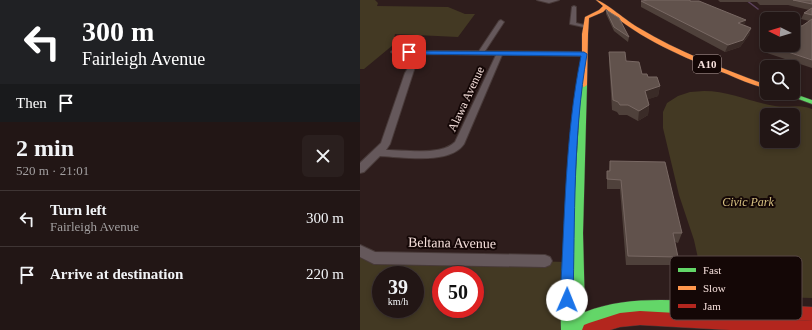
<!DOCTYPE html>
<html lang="en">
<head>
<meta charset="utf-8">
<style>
	body { margin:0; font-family:"Times New Roman",serif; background:#2a1f1e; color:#f1f3f6; height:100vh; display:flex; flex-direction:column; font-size:15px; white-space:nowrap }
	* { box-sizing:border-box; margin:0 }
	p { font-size:13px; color:#a29fa0 }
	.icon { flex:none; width:22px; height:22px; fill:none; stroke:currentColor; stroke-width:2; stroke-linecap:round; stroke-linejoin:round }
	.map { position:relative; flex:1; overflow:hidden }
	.sheet { display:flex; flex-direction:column; background:#221615; width:360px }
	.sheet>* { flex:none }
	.top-card { background:#202124; color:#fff; overflow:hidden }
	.needle { width:26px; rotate:275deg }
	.fabs { position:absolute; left:400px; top:12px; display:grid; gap:8px }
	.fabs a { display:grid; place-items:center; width:40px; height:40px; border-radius:6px; background:#221615; box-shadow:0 2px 6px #0003,0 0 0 1px #3f3534; font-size:20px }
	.speed { position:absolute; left:12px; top:266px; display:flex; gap:8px; font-size:20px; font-weight:700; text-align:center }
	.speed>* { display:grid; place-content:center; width:52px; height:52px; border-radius:50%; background:#221615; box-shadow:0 2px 6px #0003,0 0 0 1px #3f3534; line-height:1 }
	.speed small { font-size:10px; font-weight:400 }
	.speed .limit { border:6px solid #d22; background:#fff; color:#111 }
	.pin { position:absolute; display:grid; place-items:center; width:34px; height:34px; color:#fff; margin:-17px; border-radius:8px; box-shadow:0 2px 6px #0006 }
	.me { position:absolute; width:44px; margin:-22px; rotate:1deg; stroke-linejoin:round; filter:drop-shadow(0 0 3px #0008) }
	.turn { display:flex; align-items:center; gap:14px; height:84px; padding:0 16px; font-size:18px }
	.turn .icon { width:52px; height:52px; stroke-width:2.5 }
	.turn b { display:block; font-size:28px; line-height:34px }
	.then { display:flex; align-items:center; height:38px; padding:0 16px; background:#0003; gap:8px; font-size:15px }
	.round { display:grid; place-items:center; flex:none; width:42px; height:42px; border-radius:6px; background:#2a1f1e }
	.headline { display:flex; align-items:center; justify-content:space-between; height:68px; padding:0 16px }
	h1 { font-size:24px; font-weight:700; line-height:30px }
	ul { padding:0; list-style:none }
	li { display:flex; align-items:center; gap:12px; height:56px; padding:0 16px; border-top:1px solid #3f3534 }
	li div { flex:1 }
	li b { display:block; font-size:15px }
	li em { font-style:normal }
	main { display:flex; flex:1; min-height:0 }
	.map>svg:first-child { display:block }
</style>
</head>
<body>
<main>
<section class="sheet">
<div class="top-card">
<div class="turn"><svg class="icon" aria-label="left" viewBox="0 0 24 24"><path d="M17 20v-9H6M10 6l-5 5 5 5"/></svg><div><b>300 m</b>Fairleigh Avenue</div></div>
<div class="then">Then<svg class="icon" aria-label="arrive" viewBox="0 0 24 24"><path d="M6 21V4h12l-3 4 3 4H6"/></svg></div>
</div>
<div class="headline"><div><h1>2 min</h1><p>520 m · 21:01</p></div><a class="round"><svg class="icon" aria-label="close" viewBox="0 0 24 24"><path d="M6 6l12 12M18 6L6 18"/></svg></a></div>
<ul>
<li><svg class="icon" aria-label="left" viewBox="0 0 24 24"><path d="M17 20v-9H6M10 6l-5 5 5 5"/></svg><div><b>Turn left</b><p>Fairleigh Avenue</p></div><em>300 m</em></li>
<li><svg class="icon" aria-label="arrive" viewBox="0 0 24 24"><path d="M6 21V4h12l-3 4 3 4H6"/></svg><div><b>Arrive at destination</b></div><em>220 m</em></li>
</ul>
</section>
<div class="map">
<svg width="452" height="330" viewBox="0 0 452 330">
	<rect width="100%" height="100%" fill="#2e1d1c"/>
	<!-- green -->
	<path fill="#433923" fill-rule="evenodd" d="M0,0H15L18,3L17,6L88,7L105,14H115L98,37L35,34L33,45L4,69H0Z
		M344,91C369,91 390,102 415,106C428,108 438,104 452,109V298L356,295L343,281L334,240L319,195L303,128V112L307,103L318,96L330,92ZM407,115H433V141H407Z
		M0,257L208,262L203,330H0ZM21,275H55V309H21ZM81,275H115V309H81Z"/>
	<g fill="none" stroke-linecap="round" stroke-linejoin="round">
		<!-- stream -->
		<path stroke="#5c425c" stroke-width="1.5" d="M386,0L398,9"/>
		<defs>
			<path id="street" d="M177,0H199L189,3Z
				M214,6L216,7V23L228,26V28L210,24L212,7Z
				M141,20L144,22L125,51L224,52L227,54L224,56L142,55L104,144C90,165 43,157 20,156L4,172L0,173V163L21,143L45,73L50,65L59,54H34L31,52L32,51H119L139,21ZM66,54L136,55L95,142C81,156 45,150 26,150L30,144L53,73L55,67Z
				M0,245L15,252L185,255L190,257L192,261L190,265L185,267L14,264L0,257Z"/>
			<path id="fast" d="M224,83L227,85L223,233L225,312C270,294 322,301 370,303L375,305L377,310L375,315L370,317C321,314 277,310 230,324L225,326V330H201L200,293L205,225L206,222L210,220L213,222L221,85Z
				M422,93H432L452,100V104Z"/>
			<path id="slow" d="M236,0C243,0 269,23 279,28C319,52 363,69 407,85V89C393,85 380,80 367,74C324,58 280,39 246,9L243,12L229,18L228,34L227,85L224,87L222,86V34L225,17L239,10L243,6Z"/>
			<path id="jam" d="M370,303L452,307V321L387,317L452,321V330H370L280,325L260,327L250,330H222L224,325L229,323L260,313L280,311L370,316L365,315L363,310L365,305Z"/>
		</defs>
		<!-- street casing -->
		<use href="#street" stroke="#483a39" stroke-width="2"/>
		<!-- fast casing -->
		<use href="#fast" stroke="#483a39" stroke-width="1"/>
		<!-- slow casing -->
		<use href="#slow" stroke="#483a39" stroke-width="1"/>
		<!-- jam casing -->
		<use href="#jam" stroke="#483a39" stroke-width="1"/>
		<!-- street -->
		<use href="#street" fill="#65585b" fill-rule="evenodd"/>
		<!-- fast -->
		<use href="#fast" fill="#63d668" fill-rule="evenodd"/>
		<!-- slow -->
		<use href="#slow" fill="#ff974d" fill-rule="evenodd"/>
		<!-- jam -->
		<use href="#jam" fill="#b3261e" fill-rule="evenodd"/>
	</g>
	<!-- wall -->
	<path fill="#4f413b" d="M358,0H452V68L407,53L410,46L442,26L449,21L441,19L444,13L449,10L428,5H400L397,2H360Z
		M281,1L385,25L391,28L389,35L380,47L365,52L281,7Z
		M246,10L269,37L268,42L254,31L246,14Z
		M249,52L266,61L282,74L288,77L300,86L298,96L288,99L289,105L288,115L278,121L267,115H259L257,112L252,110L249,61Z
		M250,161L322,233L318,243L315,242L318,257L314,265H266L260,189H247V171H249Z"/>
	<!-- shaded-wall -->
	<path fill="#3a2b27" d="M386,20L384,27L378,23Z
		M391,28L389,35L380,47L365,52L368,45Z
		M300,86L298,96L284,101L285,91Z
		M289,105L288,115L278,121L279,111Z"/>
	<!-- building -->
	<path fill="#61524c" stroke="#786863" d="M289,0H330V1H339L386,20L378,23L391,28L383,40L368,45L281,1Z
		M433,0H452V4Z
		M452,8V15L444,13Z
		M246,10L259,18L269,37L254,27Z
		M452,19V60L410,46L412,45H433V29L438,25L442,26Z
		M249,52H265L266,61L279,62L282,74H287L288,77H297L300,86L285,91L289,105L279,111L268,105H260L258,102L253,100Z
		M250,161L305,162L322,233H313L318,257L268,256L261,180L247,179V171H250Z"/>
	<!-- route -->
	<path fill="#1a73e8" stroke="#114b97" d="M47,51L224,52L227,54C213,135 215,218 213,300L211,304L207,306L202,304L200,300C205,219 205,135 221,56L49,54L46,52Z"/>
	<g text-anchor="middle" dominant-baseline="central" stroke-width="4" stroke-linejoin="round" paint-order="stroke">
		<!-- shield labels -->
		<rect fill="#140706" stroke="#b29f9c" stroke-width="1" x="333" y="55" width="28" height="18" rx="3"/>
		<g font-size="11" font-weight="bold" fill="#f6e0dc">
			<text x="347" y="64">A10</text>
		</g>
		<!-- street labels -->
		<g font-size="12" fill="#f6e0dc" stroke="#140706">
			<text transform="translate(106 99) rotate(-65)">Alawa Avenue</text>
		</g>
		<!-- park labels -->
		<g font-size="12" font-style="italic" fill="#d7c182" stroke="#140706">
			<text x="388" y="202">Civic Park</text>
		</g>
		<!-- near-street labels -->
		<g font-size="14" fill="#f6e0dc" stroke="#140706">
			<text transform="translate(92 243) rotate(1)">Beltana Avenue</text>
		</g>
	</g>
	<!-- legend -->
	<rect x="310" y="256" width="132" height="64" rx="6" fill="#140706" stroke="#584846" stroke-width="1"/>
	<rect x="318" y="268" width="18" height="4" fill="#63d668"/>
	<rect x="318" y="286" width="18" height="4" fill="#ff974d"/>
	<rect x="318" y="304" width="18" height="4" fill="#b3261e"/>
	<g font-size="11" fill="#f6e0dc">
		<text x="343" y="274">Fast</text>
		<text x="343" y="292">Slow</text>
		<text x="343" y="310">Jam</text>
	</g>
</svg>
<div class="fabs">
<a><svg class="needle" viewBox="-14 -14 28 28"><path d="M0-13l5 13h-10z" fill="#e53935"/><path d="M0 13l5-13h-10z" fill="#a29fa0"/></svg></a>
<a><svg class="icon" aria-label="search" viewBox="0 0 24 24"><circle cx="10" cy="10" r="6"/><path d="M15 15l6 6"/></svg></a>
<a><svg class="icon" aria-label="layers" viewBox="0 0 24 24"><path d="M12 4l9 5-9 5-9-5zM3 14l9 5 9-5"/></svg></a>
</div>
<div class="speed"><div>39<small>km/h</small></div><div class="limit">50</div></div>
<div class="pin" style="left:49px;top:52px;background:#d93025"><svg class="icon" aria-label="arrive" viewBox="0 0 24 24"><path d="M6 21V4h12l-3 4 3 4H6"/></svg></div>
<svg class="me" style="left:207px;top:300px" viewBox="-20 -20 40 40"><circle r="19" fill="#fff"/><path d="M0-13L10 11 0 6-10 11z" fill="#1a73e8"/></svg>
</div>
</main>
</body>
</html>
